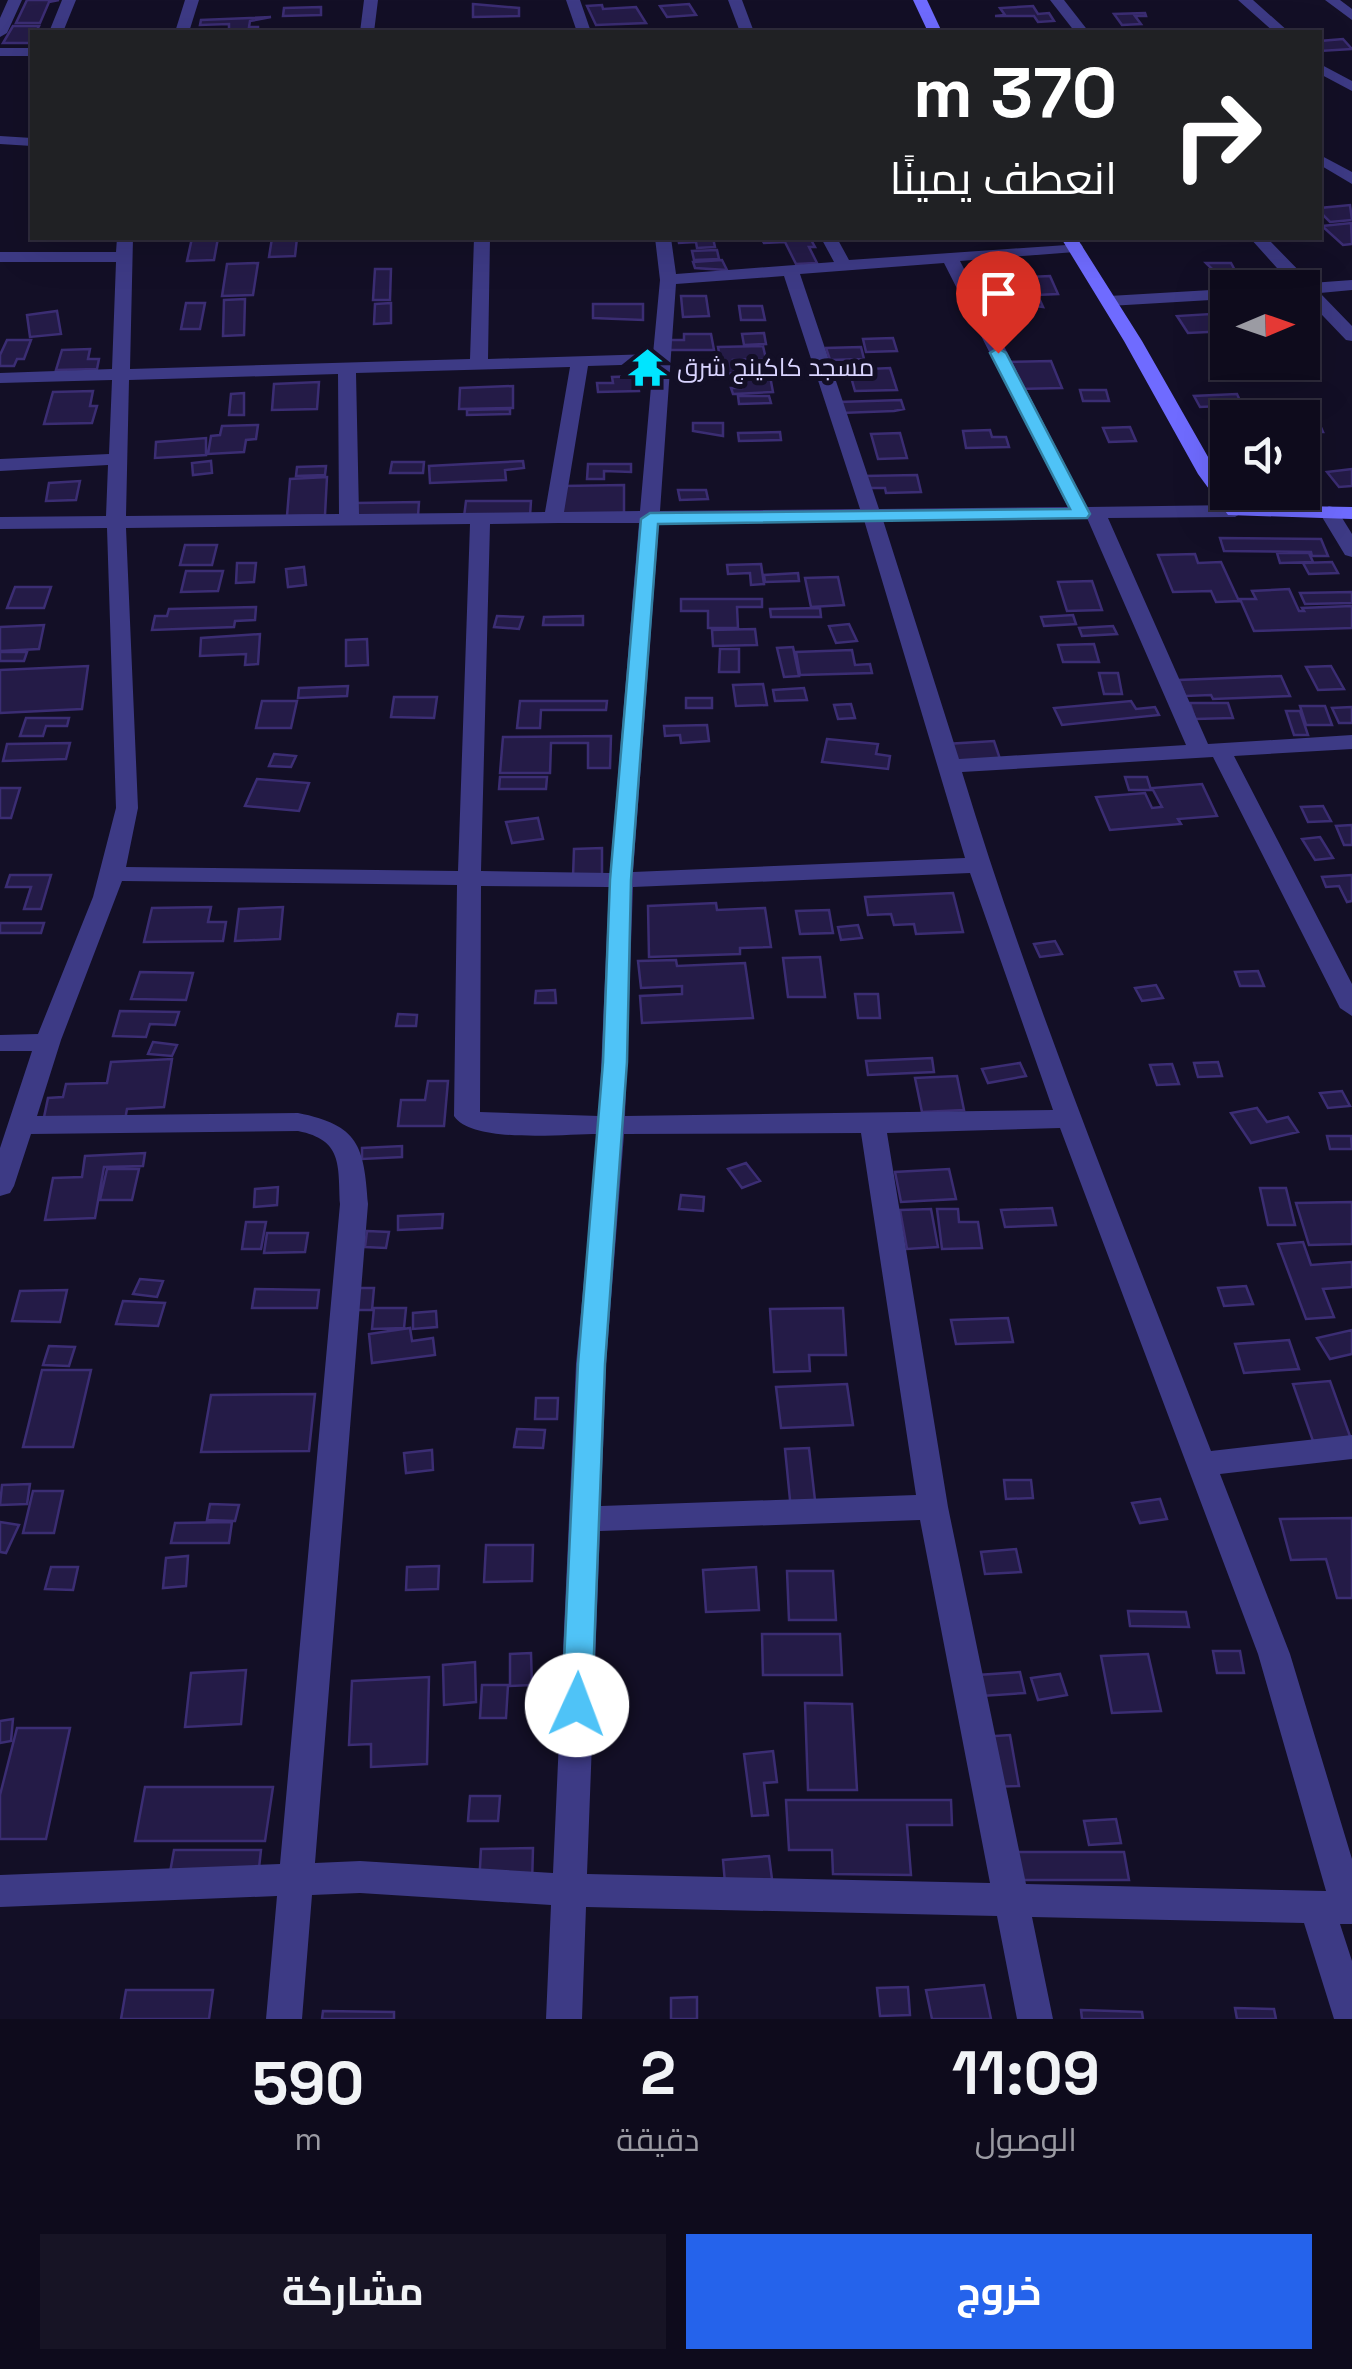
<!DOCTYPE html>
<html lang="ar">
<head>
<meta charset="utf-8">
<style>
	body { margin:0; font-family:"Space Grotesk",Cairo,sans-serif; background:#171425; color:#f1f3f6; direction:rtl; height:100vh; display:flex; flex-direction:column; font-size:38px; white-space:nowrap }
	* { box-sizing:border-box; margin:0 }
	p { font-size:32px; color:#9b9ba3 }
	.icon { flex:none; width:55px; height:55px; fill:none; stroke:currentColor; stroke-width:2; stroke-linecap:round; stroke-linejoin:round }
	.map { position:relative; height:2019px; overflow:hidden; direction:ltr }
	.sheet { display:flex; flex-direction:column; background:#0e0b1c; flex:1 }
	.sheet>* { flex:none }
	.guide { position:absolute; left:30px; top:30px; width:1292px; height:210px; border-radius:0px; box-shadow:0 10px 40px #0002,0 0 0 2px #2e2b3b; direction:rtl; background:#202124; color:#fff; overflow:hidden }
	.needle { width:65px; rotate:88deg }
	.buttons { position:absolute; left:1210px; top:270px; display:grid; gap:20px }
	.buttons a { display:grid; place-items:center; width:110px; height:110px; border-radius:0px; background:#0e0b1c; box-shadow:0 10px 40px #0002,0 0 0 2px #2e2b3b; font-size:50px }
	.pin { position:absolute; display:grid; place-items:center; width:85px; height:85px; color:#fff; margin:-102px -42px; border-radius:50% 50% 50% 0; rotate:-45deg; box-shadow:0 0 10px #0007 }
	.pin .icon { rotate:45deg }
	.me { position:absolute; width:110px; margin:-55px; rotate:2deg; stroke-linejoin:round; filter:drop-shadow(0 0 8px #0008) }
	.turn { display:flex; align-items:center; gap:35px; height:210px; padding:0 40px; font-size:45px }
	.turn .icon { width:130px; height:130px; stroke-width:2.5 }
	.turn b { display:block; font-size:70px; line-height:85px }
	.eta { display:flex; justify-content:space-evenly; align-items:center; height:170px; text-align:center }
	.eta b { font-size:60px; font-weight:700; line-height:70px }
	.action { display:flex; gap:20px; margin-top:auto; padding:20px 40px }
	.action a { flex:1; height:115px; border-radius:0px; background:#2563eb; color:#fff; font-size:40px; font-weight:700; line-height:115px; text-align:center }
	.action a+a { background:#171425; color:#f1f3f6 }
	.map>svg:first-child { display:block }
</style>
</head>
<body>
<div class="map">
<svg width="1352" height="2019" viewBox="0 0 1352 2019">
	<rect width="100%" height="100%" fill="#130f26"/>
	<!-- building -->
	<path fill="#241b47" stroke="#3b2d73" stroke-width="2.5" d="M27,0H59L49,2L40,23H16Z
		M473,4L519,8V16L473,17Z
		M689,4L696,15L667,17L660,6Z
		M602,5L603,9L636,7L646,23L596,25L587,6Z
		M1033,6L1038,14L1049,13L1054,21L1038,22L1034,16H995L1005,15L1000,8Z
		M321,7V15L283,16L284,8Z
		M1145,13L1146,16H1135L1141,24L1122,25L1114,14Z
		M271,17L250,21L249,27H258V30L229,31V24L200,25L201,20Z
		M13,26H39L30,43H3Z
		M1343,39L1352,49L1320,51V41Z
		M1350,205L1352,220L1330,222L1320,212V208Z
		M1351,223L1352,244L1343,245L1322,226Z
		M192,238H218L214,260L187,261Z
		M272,238H297L295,256L269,257Z
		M678,238H713L715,247L697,248L696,242L679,243Z
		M761,238H810L815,247H809L817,263L796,264L785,242L764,243Z
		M717,250L719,259L694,260L692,251Z
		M722,260L727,270L695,268L693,262Z
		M258,263L253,295L222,296L227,264Z
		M1206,263H1231L1238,276L1220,277Z
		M375,269H391L390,300H373Z
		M1005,273L1012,288L984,289L977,274Z
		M1050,276L1058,294L1036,295L1029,277Z
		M681,296H706L709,316L683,317Z
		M1038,296L1043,307L1010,303L1008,297Z
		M245,299L244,335L223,336L224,300Z
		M186,303H205L200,329H181Z
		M391,303V323L374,324L375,304Z
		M593,304H643V320L593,318Z
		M739,306H762L765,320H741Z
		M57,311L61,334L30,337L27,315Z
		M1228,313V331L1188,333L1177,316Z
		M764,333L766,344L744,345L742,334Z
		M684,334H711L714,350H670V340H684Z
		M893,338L897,351L866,352L863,339Z
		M7,340H31L24,359H17L14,366H0V355Z
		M763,346L766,359L733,360L735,373L723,374L718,347Z
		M861,347L864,359L830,360L826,348Z
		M90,349L88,359H99L97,369L56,370L62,350Z
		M1051,361L1062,388L1018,389L1009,362Z
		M795,362L796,370H761L760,363Z
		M890,368L897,390L855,391L849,370Z
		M637,376L639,391L598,392L597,383H613L612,377Z
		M770,376L773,392L733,394L731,388H742L740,377Z
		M319,382L317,409L272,410L274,384Z
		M513,386V408L459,409L460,388Z
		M1080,390H1106L1109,401H1083Z
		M93,391L90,406H97L92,423L44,424L53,392Z
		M244,393V415H229L231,394Z
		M1237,394L1242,405L1200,407L1194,396Z
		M738,396H769L771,403L739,404Z
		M901,400L904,409L894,411L841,413L839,402Z
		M510,409V414L467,415V410Z
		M1280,416H1316L1323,432H1305L1302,418Z
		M693,423H723V436L693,431Z
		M258,425L256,439L246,440L244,452L208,454L211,436L220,435L222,426Z
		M1130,427L1136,441L1109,442L1103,428Z
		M990,430L992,437H1006L1009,447L966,448L963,431Z
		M780,432L781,440L739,441L738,433Z
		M900,433L907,458L878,459L871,434Z
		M206,438V455L155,458L156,442Z
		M211,461L212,473L193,475L192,463Z
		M523,461L524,468L505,470L506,480L430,483L429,466Z
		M392,462H424L423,473H390Z
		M588,464H631V472L604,471V479H587Z
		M326,466L325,475L296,476L297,467Z
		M1352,469V486L1339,487L1327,472Z
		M917,475L921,492L886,493L885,488H867L864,476Z
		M327,477L325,515L287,516L290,479Z
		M80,481L76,500L46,501L49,483Z
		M624,485V513L562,514V486Z
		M1302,489L1307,499L1251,500L1248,492H1302Z
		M678,490H706L708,499L680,500Z
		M466,501H531L530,516L464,517Z
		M419,502L418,516L355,518L356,503Z
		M1220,538L1321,539L1328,556H1312L1311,552L1224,551Z
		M185,545H217L212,565H180Z
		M1277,553H1309L1313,562L1280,563Z
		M1195,554L1198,563L1221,562L1239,601L1216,602L1211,591L1173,592L1158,555Z
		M1332,562L1338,573L1309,574L1303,563Z
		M237,563H256L254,582L236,583Z
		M761,564L764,584L751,585L750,573L728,574L727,565Z
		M304,567L306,585L288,587L286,569Z
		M186,571H223L218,591L181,592Z
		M798,573L799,581L765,582L764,575Z
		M838,577L844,605L811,607L805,578Z
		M1092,581L1102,610L1067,611L1058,582Z
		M15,587H51L44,608H7Z
		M1289,589L1299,611H1304L1302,608L1352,606V628L1254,631L1240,599H1256L1252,591Z
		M1352,592V603L1305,604L1300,593Z
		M681,599H762V607H737L738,628H708V611H681Z
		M256,607L255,620L235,621L234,627L152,630L155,616H167L169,609Z
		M820,608L821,617H771L770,609Z
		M1073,615L1076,624L1044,626L1041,617Z
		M497,616L523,617L519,629L494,627Z
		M583,616V625H543L544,617Z
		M849,624L857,641L836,643L829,626Z
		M44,625L39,649L0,651V627Z
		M1113,626L1117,634L1082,636L1079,628Z
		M755,629L757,645L713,646L712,630Z
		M260,634L258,664L245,665L246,654L200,656L201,638Z
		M367,639L368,665L346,666V640Z
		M1094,644L1099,662H1063L1058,645Z
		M793,647L799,676L784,677L777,648Z
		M720,649H739V672H719Z
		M852,650L855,665L870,664L872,673L800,675L796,652Z
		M0,652H27L24,661H0Z
		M88,666L82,709L0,713V670Z
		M1331,666L1344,689L1318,690L1306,667Z
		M1099,673H1118L1122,694H1104Z
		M1281,676L1290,696L1213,699L1211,695L1185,696L1179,680Z
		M763,684L767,705L736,706L733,685Z
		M348,686L347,696L298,698L299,688Z
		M804,688L807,700L775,701L773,690Z
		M394,697H437L434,718L391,717Z
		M686,698H712V708H686Z
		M262,701H297L291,728H256Z
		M520,701H607L606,710H541L540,728H517Z
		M1131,701L1136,709L1155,707L1159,715L1062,725L1054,708Z
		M1190,703H1228L1233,718L1195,719Z
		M851,704L855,718L838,719L834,705Z
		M1300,706H1325L1332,725H1306Z
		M1352,707V723H1339L1332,708Z
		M1286,711H1300L1308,735H1294Z
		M26,718H69L67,726H46L43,736H20Z
		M707,725L709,741L681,743L680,735L665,736L664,726Z
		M611,736L610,768H588V743H551L550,773H500L503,737Z
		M827,739L878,744L876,754L890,756L888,769L822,762Z
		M994,741L1002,765L953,768L946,744Z
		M70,743L66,759L3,761L7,744Z
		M274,754L296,756L291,767L269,766Z
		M500,777H547L546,789H499Z
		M1125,777H1147L1151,790H1129Z
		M257,779L309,783L299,811L245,806Z
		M1202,784L1217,816L1178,819L1181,824L1110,830L1096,797L1145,793L1152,808L1162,807L1152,788Z
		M0,788H20L11,818H0Z
		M1323,806L1331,821L1308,822L1301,807Z
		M538,818L543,839L512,843L506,822Z
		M1352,825V845H1344L1336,826Z
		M1320,837L1333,858L1315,860L1302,839Z
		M602,848V876L573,877L574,849Z
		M10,875H51L41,909H24L31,887H6Z
		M1352,875V901L1347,902L1339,886L1326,887L1322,877Z
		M953,893L963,932L916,934L914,924L894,925L891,914L868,915L865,897Z
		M716,903L717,910L765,908L771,947L740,948V954L649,957L648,906Z
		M211,907L208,922H226L223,941L144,942L152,908Z
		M283,907L280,939L235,941L239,909Z
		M829,910L833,933L800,934L796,911Z
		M0,923H44L41,933H0Z
		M858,925L862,938L841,940L838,927Z
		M1055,941L1062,954L1040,957L1034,944Z
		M820,957L825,997H788L783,958Z
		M676,960L677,966L745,963L753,1018L642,1023L640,996L682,994V986L641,988L638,961Z
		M1258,971L1264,986H1240L1235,972Z
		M140,972L193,973L186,1000L131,999Z
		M1156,985L1163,998L1142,1001L1135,988Z
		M555,990L556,1003H535L536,991Z
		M855,994H878L880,1018H858Z
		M120,1011L179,1012L175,1025L150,1024L146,1037L113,1036Z
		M398,1014L417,1015L416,1026H396Z
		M153,1042L177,1045L172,1056L148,1054Z
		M932,1058L934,1072L868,1075L866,1061Z
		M172,1059L164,1107L127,1109L125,1120L43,1122L48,1098L63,1097L66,1084L107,1083L111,1062Z
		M1218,1062L1222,1076L1198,1077L1194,1063Z
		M1020,1063L1026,1076L988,1083L982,1069Z
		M1172,1064L1179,1084L1157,1085L1150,1065Z
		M957,1076L964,1110L922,1112L915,1078Z
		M428,1081H448L444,1126H398L401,1100H425Z
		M1342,1091L1350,1106L1328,1108L1320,1093Z
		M1257,1108L1267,1122L1288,1117L1298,1132L1251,1143L1231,1113Z
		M1327,1136H1351L1352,1149H1330Z
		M402,1146V1157L362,1159V1148Z
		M145,1153L143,1166L104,1167L95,1218L45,1220L53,1178L82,1177L85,1156Z
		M746,1163L760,1181L742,1188L728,1169Z
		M107,1169H139L132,1200H100Z
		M949,1169L956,1199L901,1202L895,1172Z
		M278,1187L277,1205L254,1207L255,1189Z
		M1260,1188H1286L1295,1225H1268Z
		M681,1195L704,1197L703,1211L679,1209Z
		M1352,1202V1244L1309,1245L1296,1203Z
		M1052,1208L1056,1225L1005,1227L1001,1210Z
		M931,1209L938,1247L907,1249L900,1210Z
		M937,1209H958L959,1222H978L982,1248L942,1249Z
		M443,1214L442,1228L398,1230V1216Z
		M246,1222H266L261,1249H242Z
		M367,1231L389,1232L386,1248L365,1247Z
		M267,1233H308L305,1252L264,1253Z
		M1303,1242L1311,1265L1352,1262V1287L1323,1289L1334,1317L1306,1319L1278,1244Z
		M140,1279L163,1281L157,1297L133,1294Z
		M1246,1286L1253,1304L1224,1306L1218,1288Z
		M354,1288H374L372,1310H351Z
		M255,1289L319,1290L317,1308H252Z
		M67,1290L60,1322L12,1321L20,1291Z
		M123,1301L165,1303L158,1326L116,1324Z
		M374,1308H406L404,1328L372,1329Z
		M843,1308L846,1355H809L810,1371L774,1372L770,1309Z
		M436,1311L437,1327L413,1329V1313Z
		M1008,1318L1013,1342L956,1344L951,1320Z
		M410,1328L412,1341L433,1338L435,1355L372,1363L369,1334Z
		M1352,1330V1354L1330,1359L1317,1338Z
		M1289,1340L1299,1369L1244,1373L1235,1344Z
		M49,1346L75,1347L69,1366L43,1365Z
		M42,1370H91L73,1447H23Z
		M1330,1381L1351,1439L1313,1441L1293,1384Z
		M847,1384L853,1425L781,1428L776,1387Z
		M315,1394L309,1451L201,1452L211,1395Z
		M536,1398H558L557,1419H535Z
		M517,1429L545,1430L543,1448L514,1447Z
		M809,1448L816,1509L791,1510L785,1449Z
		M432,1450L433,1470L406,1473L404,1453Z
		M1004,1480H1031L1033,1498L1006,1499Z
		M30,1484L27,1504L0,1505L2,1485Z
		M33,1491H63L54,1533H23Z
		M1160,1499L1167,1519L1140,1523L1132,1503Z
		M210,1504L239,1505L235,1521L207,1520Z
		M1352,1518V1598H1337L1326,1559L1291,1560L1280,1519Z
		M0,1522L19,1525L6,1553L0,1552Z
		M232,1522L229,1543H171L175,1523Z
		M486,1545H533L532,1581L484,1582Z
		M1016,1549L1021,1572L985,1574L981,1552Z
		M188,1556L186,1586L163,1588L166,1558Z
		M439,1566L438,1589L406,1590L407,1567Z
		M51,1567H78L73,1590L45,1589Z
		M756,1567L759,1610L706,1612L703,1570Z
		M787,1571H833L836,1620H789Z
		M1128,1611L1186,1612L1189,1627L1130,1626Z
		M762,1634H840L842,1675H763Z
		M1213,1651H1240L1244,1673H1217Z
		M531,1653L532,1685L510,1686V1654Z
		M1148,1654L1161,1711L1112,1713L1101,1656Z
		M475,1662L476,1702L444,1705L443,1665Z
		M246,1670L241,1724L185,1727L191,1673Z
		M1020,1672L1025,1693L967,1697L963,1676Z
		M1060,1674L1067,1695L1038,1700L1031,1678Z
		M429,1677L427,1764L371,1767V1744L349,1745L352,1681Z
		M482,1685H508L506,1718H480Z
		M805,1703L852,1704L857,1790H808Z
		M13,1719L11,1741L0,1743V1721Z
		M17,1728H70L46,1839H0V1795Z
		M1010,1735L1019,1786L989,1787L980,1737Z
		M773,1751L777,1782L764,1783L768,1815L752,1816L744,1754Z
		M145,1787H273L265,1841H135Z
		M470,1796H500L498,1821H468Z
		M786,1800H951L952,1825H907L911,1875L833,1874L832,1850H789Z
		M1116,1819L1121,1843L1089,1845L1084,1821Z
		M533,1848L532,1885L479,1886L481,1849Z
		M174,1850H261L258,1877L169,1878Z
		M1013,1852H1124L1129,1880H1015Z
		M769,1856L772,1879L725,1883L723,1860Z
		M984,1985L991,2019H932L926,1990Z
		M908,1987L910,2015L880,2016L877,1988Z
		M126,1990H213L209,2019H121Z
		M697,1997V2019H671V1998Z
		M1235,2008L1274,2009L1276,2019H1237Z
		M1081,2010L1142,2012L1143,2019H1082Z
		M323,2011L394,2012V2019H322Z"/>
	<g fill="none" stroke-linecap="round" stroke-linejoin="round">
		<!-- street -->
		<path fill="#3d3a85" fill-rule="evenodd" d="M8,0H22L7,33L0,37V18Z
			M62,0H76L63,32H49Z
			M185,0H199L189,32H175Z
			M364,0H378L374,32H360Z
			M566,0H580L591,32H577Z
			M728,0H742L754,32H740Z
			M1050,0H1064L1089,32H1075Z
			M1238,0H1253L1289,32H1274Z
			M1325,0H1340L1352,9V20Z
			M0,48H32V56H0Z
			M1320,64L1352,81V91L1320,74Z
			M0,136L32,138V146L0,144Z
			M1320,155L1352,172V184L1320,165Z
			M117,238H133L130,369L470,359L474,238H490L488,359L653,354L660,280L655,238H671L676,274L834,262L821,238H837L849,260L1081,244L1083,247L1075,252L960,261L1087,507L1235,505L1245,511L1235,517L1108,518L1208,744L1352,735V749L1234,756L1352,984V1016L1340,1008L1213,757L962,772C1032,1003 1124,1226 1211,1451L1352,1435V1459L1220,1474L1290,1654L1352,1859V1924H1340L1352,1961V2019H1334L1304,1923L1032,1917L1053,2019H1017L997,1916L586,1907L582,2019H546L551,1905L360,1893L312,1895L302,2019H266L277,1896L0,1907V1875L280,1864L340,1204C338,1165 343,1140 298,1131L31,1134L14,1186L10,1193L0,1196V1148L32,1051H0V1035L38,1034L93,897L116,808L107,528L0,529V517L106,516L108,465L0,471V459L109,454L112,380L0,383V373L112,369L116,262H0V252H116ZM944,263L1068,507L879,509L800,274ZM784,276L860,509L660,511L676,284ZM653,364L640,511L564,512L588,366ZM570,367L545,512L359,514L356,373ZM338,374L339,514L126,516L129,380ZM1087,518L1186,745L959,759L883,520ZM864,520L965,858L633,872L659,522ZM559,523H639L610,873L481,871L490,524ZM470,524L458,871L126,867L138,808L126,528ZM970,873L1053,1110L625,1116L633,887ZM122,881L457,885L454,1116C472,1144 565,1134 598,1134L576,1364L553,1873L360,1861L315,1863L368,1204C364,1146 359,1125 298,1113L37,1116L61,1040ZM481,886L609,887L599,1116L480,1112ZM1060,1128L1258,1654L1326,1891L1026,1884L948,1507L887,1133ZM861,1133L916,1495L601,1506L606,1364L624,1134ZM920,1520L990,1883L587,1874L600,1531Z
			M1250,238H1267L1311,283L1352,280V290L1320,293L1352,326V341L1346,340L1302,294V288H1295Z
			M1228,289V299L1109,306L1101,301L1109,296Z
			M1329,506L1336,508L1352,534V557L1345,555L1319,512Z"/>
		<!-- secondary -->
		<path fill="#6f6bff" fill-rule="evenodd" d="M913,0H927L942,32H928Z
			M1061,238H1077L1142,341L1228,492L1241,505L1352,507V519L1228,515L1198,474L1124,341Z"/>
	</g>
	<!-- route -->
	<path fill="#4fc3f7" stroke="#337fa1" stroke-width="2.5" d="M998,348L1006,353L1090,514L1087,518L658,524L631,880L627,1062L605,1364L592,1705L587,1714L577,1718L566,1714L562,1705L578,1364L603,1062L610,880L641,519L650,513L1070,509L990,353Z"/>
	<!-- icons -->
	<defs>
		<symbol id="temple-bare" viewBox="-9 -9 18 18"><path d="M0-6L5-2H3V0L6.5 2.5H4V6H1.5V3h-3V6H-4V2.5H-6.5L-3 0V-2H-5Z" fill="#00e5ff" stroke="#130f26" stroke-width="2.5" paint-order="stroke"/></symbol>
	</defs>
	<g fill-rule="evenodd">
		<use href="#temple-bare" x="620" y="340" width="55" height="55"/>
	</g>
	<g text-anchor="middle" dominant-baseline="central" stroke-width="10" stroke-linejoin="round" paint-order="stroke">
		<!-- far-poi labels -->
		<g font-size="25" fill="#d9d4ff" stroke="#130f26" text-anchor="start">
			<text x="677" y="367">مسجد كاكينج شرق</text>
		</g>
	</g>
</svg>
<div class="buttons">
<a><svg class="needle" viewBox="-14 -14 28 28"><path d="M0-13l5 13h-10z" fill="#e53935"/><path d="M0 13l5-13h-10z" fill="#9b9ba3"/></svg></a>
<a><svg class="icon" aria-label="sound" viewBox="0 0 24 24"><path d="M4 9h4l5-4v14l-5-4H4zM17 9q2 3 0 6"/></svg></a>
</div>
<div class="pin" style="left:998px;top:353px;background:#d93025"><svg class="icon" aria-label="arrive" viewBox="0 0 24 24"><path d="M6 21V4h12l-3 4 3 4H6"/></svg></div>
<svg class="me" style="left:577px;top:1705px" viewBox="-20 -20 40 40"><circle r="19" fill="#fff"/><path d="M0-13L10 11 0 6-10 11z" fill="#4fc3f7"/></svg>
<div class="guide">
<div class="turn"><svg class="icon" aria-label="right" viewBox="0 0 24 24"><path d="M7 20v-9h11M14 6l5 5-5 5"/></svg><div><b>370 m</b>انعطف يمينًا</div></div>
</div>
</div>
<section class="sheet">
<div class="eta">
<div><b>11:09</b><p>الوصول</p></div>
<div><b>2</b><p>دقيقة</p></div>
<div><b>590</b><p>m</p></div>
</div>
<div class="action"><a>خروج</a><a>مشاركة</a></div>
</section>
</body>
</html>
